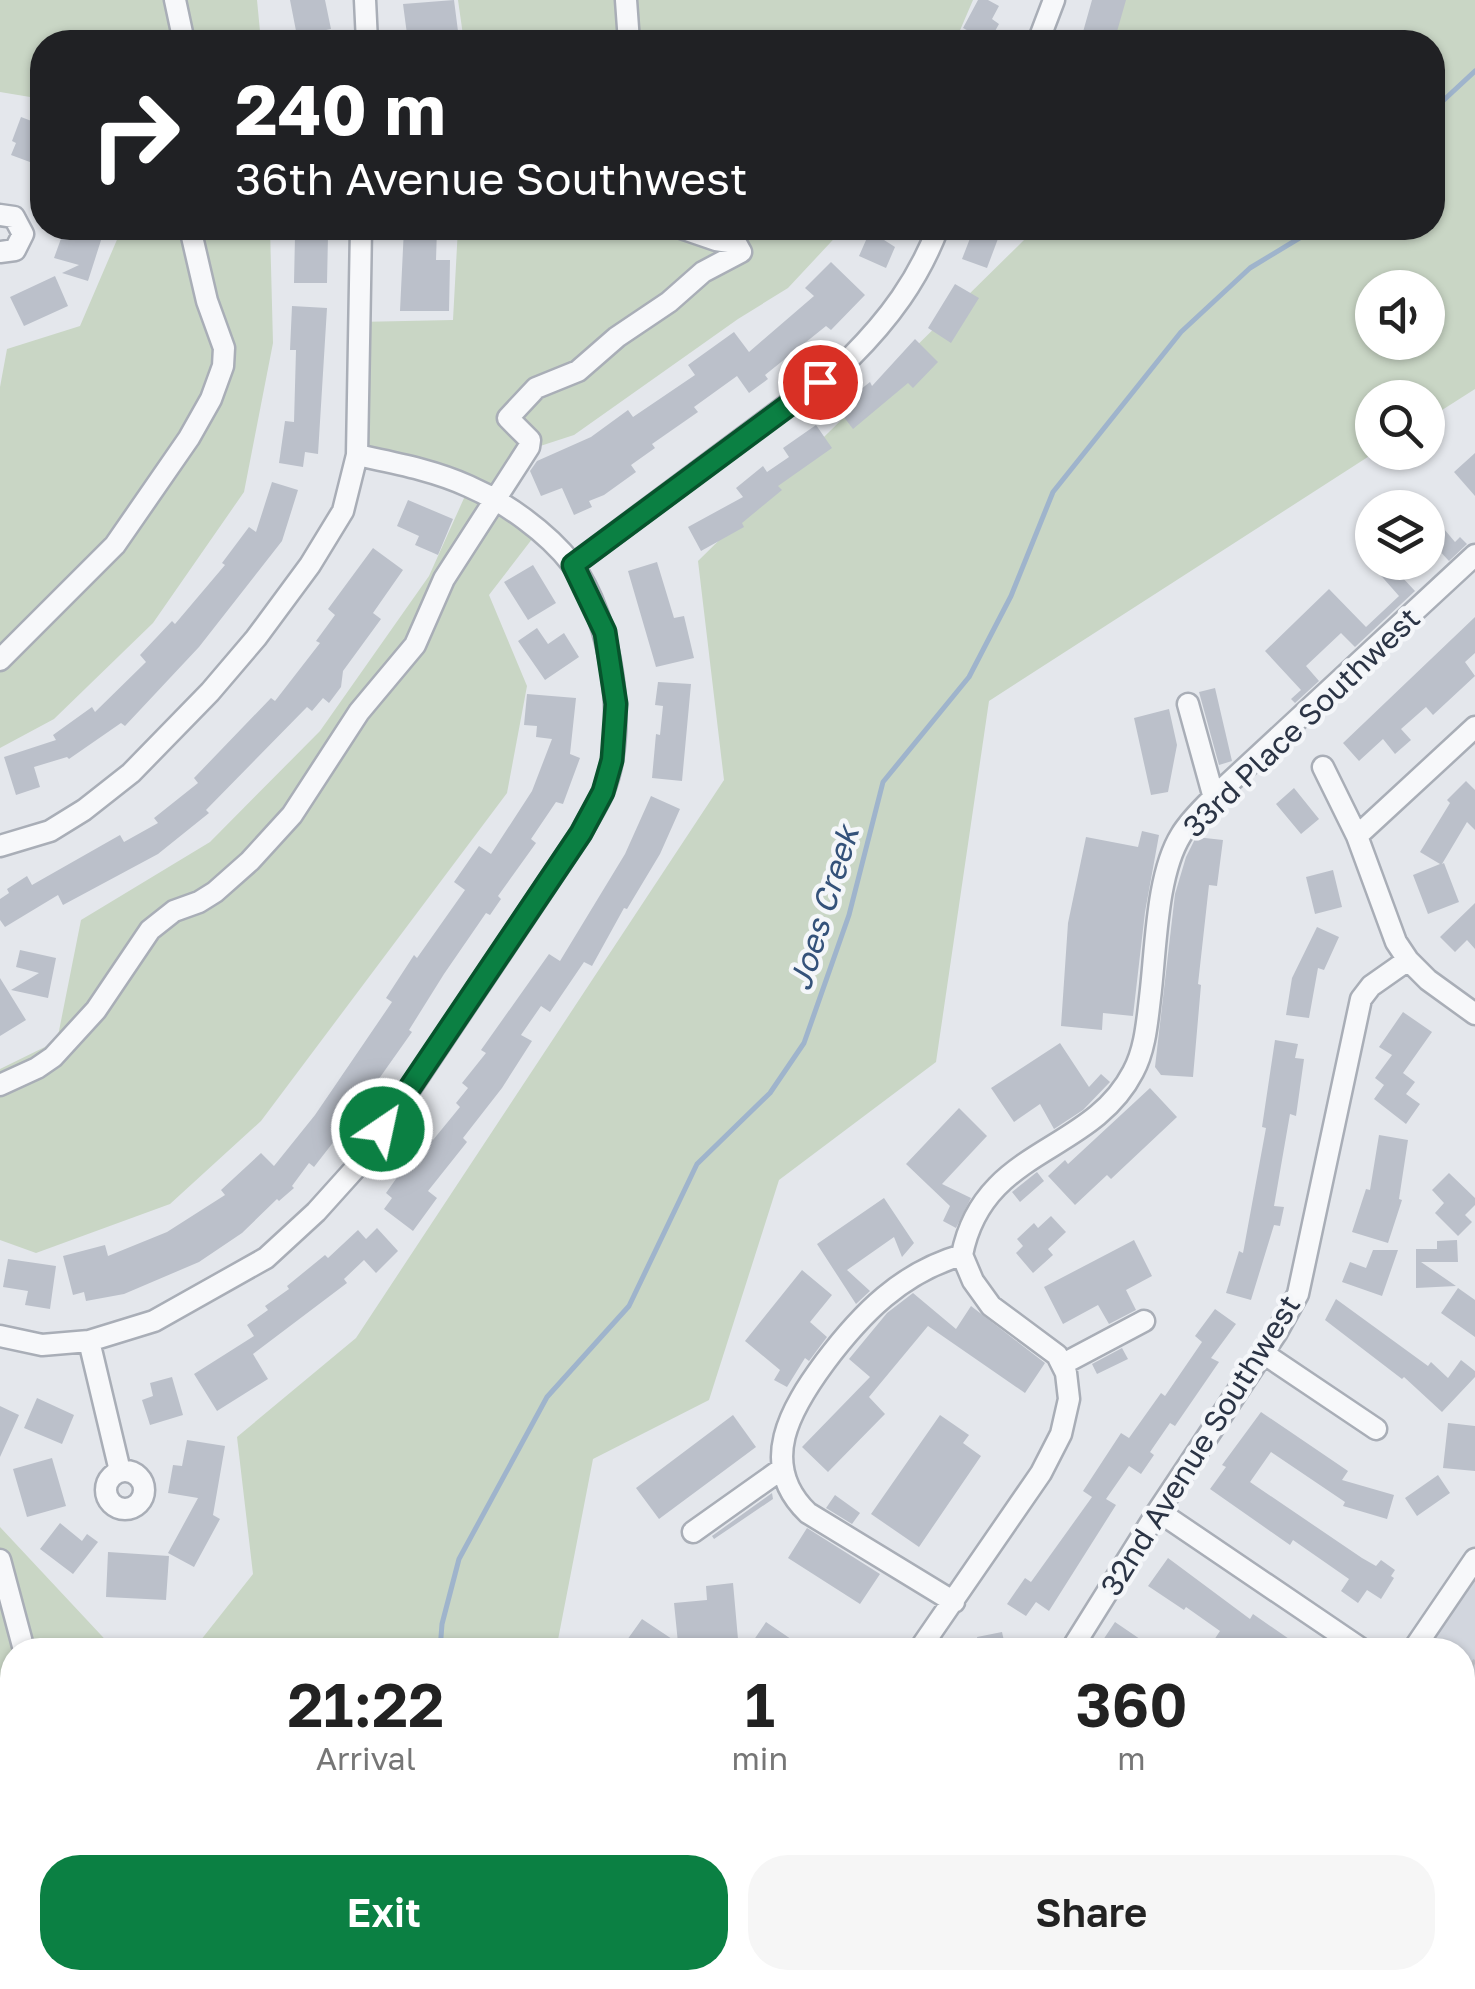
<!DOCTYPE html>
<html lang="en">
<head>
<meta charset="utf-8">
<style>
	body { margin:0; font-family:"Golos Text",sans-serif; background:#f6f6f6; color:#222; height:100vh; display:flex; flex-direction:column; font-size:38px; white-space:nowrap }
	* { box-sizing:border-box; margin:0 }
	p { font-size:32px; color:#767676 }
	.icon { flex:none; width:55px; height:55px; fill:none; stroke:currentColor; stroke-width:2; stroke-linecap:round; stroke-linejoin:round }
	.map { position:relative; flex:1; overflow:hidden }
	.panel { position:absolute; left:0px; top:1638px; width:1475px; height:352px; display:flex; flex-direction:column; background:#fff; border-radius:40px 40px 0 0; box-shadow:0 2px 8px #0004 }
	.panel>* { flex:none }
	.hud { position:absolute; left:30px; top:30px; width:1415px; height:210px; border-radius:40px; box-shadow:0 2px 8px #0004; background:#202124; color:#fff; overflow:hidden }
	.controls { position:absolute; left:1355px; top:270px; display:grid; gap:20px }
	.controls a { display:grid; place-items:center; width:90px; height:90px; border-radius:50%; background:#fff; box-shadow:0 2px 8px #0004; font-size:50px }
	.pin { position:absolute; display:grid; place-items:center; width:85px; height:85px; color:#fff; margin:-42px; border:5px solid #fff; border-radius:50%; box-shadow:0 2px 10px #0007 }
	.me { position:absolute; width:110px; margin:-55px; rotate:34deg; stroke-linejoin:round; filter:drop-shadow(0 0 8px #0008) }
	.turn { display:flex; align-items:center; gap:35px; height:210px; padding:0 40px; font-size:45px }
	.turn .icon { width:130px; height:130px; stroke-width:2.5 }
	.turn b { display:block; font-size:70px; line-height:85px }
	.eta { display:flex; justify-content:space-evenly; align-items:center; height:170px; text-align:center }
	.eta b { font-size:60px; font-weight:600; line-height:70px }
	.action { display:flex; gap:20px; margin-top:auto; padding:20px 40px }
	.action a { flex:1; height:115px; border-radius:40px; background:#0b8043; color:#fff; font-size:40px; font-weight:600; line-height:115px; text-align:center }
	.action a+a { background:#f6f6f6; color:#222 }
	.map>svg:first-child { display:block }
</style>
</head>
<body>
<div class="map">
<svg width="1475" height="1989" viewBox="0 0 1475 1989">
	<rect width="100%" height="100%" fill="#e4e7ec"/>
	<!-- built -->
	<path fill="#d2d6de" d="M1475,1559V1989H1184L1191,1978H1462V1650H1413Z"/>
	<!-- green -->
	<path fill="#c9d6c5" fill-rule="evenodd" d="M0,0H257L261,42H42V99L0,92Z
		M458,0H973L955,42H464Z
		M1118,0H1475V389L1428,419V398H1372L1374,453L989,701L936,1062L779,1180L709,1400L593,1459L556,1650H193L253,1574L237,1437L356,1338L724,780L698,561L1024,240L1030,228H1432V42H1101ZM1372,288H1428V342H1372Z
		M122,228H270L273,343L244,492L153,623L54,719L0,748V387L7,349L80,326Z
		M458,228H844L788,288L738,319L574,435L531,449L499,504L539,530L489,595L527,686L507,793L261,1121L170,1204L36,1253L0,1240V1069L57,1041L81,920L210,842L320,731L429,576L469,487L357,455V322L453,320Z
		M0,1527L115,1650H12V1978H327L319,1989H0Z
		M1475,1704V1805L1463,1797V1724Z
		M1463,1810L1475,1818V1989H1423L1405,1978H1462Z
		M1294,1978H1397L1415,1989L1351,1985L1327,1989H1287Z"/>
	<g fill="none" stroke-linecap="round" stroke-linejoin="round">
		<!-- stream -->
		<path stroke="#9fb4cc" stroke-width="5" d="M1432,111L1475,71
			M440,1650L442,1624L459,1559L547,1397L629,1306L697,1164L770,1093L804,1043L849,915L883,782L969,677L1011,596L1053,492L1181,332L1250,268L1316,228"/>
	</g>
	<!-- building -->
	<path fill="#bbc0ca" d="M290,0H325L331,29L297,36Z
		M454,0L459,39L408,42L403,4Z
		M978,0H988L999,6L992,19L999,24L989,42L963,28Z
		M1092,0H1126L1114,42L1081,39Z
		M21,117L42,125V150L38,165L11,155L16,143L12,141Z
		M84,228L103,234L88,281L62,273L79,265L54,258L63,233L80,239Z
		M404,228H437L436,260H450L449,311H400Z
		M974,228H1002L987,268L962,259Z
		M870,231L895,247L886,268L859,256Z
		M295,236H328L327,283H294Z
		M831,262L865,295L831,330L826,326L765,375L768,379L749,393L737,376L694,407L698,412L652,444L655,448L631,465L636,472L604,495L589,501L592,507L574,515L562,488L541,496L530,471L537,461L591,437L628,410L633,417L695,375L688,365L734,332L749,352L814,296L805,288Z
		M55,276L68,306L24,326L10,297Z
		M955,284L979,298L951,343L928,328Z
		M292,306L327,308L318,454L305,452L303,467L279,463L285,421L294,422L296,350H290Z
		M915,339L938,362L913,388L908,383L853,429L837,408L870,382L872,386Z
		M816,425L832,448L778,486L782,490L742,523L744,527L701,551L688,527L743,497L736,488L763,466L767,472L789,457L783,448Z
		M1475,453V496L1454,472Z
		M272,482L298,490L282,541L199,647L125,726L121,723L69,759L67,757L34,767L40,787L16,795L4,757L56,740L53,735L92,707L95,712L146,662L140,655L172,621L175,624L225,565L222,563L249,527L256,532Z
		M408,500L453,519L438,555L415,545L419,536L397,526Z
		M1428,510L1455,542L1460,537L1467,544L1449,561L1434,545L1428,551Z
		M373,548L403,570L373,613L381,619L343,671L341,687L329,703L323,698L312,711L307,707L206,810L209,813L158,854L63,905L58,895L5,927L0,920V899L9,893L7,889L27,876L32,885L120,835L124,842L158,823L154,818L198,783L194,778L271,698L275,701L320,643L316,641L335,615L328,609Z
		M657,562L674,618L684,616L694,658L656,667L628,571Z
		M1369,562H1415L1401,576L1415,591L1355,647L1341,633L1306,666L1319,681L1295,703L1291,699L1301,690L1265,651L1329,589L1366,627L1399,596Z
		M533,565L556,603L528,620L504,582Z
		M1475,617V653L1465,662L1475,676L1433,715L1426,707L1401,729L1411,740L1395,754L1383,739L1359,761L1343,743Z
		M537,628L548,644L564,633L579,657L545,680L518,641Z
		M658,682L691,684L682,781L652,778L656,734L660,735L663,706L655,705Z
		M1215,688L1232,761L1219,765L1199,692Z
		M527,694L576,698L570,754L580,758L563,804L556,802L531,839L536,843L498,896L501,899L490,915L486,913L444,974L409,1030L412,1032L342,1131L314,1167L309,1163L292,1186L294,1188L279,1201L277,1199L242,1233L199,1262L124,1294L86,1301L84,1292L73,1295L63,1256L105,1245L108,1256L167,1232L225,1195L221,1190L261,1153L274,1166L315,1115L392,1002L386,998L414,955L417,958L465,890L454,882L479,846L491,854L532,791L552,739L536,737L537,726L524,725Z
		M1169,709L1177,745L1168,792L1151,795L1134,718Z
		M1466,781L1475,790V830L1467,822L1442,864L1444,863L1459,902L1428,914L1413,875L1440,864L1420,852L1450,803L1447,800Z
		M1294,788L1319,819L1301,834L1276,804Z
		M651,796L680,809L660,854L627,909L624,908L592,966L584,962L550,1012L541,1006L521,1035L532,1041L502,1088L463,1138L467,1142L428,1191L437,1198L413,1231L384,1209L392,1198L386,1193L427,1135L433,1140L460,1107L456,1103L468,1088L462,1083L486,1053L481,1050L549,954L560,961L625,854Z
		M1142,831L1159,835L1145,912L1133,1016L1103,1013L1102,1030L1061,1026L1068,923L1086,837L1138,847Z
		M1196,837L1223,840L1217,886L1209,885L1198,984L1201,985L1193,1077L1161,1075L1155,1067L1175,894L1186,857Z
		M1333,870L1342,907L1315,914L1306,877Z
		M1475,903V949L1467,940L1455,952L1440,937Z
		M1317,927L1339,937L1324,970L1318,968L1309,1018L1286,1015L1292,978Z
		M20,950L56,958L48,998L11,990L39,973L16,967Z
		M0,978L26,1020L0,1036Z
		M1403,1012L1432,1032L1403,1073L1415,1082L1406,1094L1420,1104L1406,1124L1374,1099L1384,1085L1375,1078L1392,1055L1379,1047Z
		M1275,1040L1298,1044L1295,1058L1304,1059L1296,1116L1290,1114L1274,1206L1284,1207L1280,1226L1274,1225L1251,1300L1226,1293L1239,1251L1243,1253L1266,1128L1262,1127Z
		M1060,1043L1089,1087L1101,1074L1110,1082L1083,1110L1054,1129L1040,1104L1014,1122L991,1088Z
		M1150,1088L1177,1117L1111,1179L1107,1175L1075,1205L1048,1176L1065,1160L1068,1164Z
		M959,1108L987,1136L942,1184L971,1198L956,1228L943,1221L950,1206L906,1164Z
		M1379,1135L1408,1140L1399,1199L1402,1200L1388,1243L1352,1232L1366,1189L1370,1190Z
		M1037,1172L1044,1181L1020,1202L1012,1192Z
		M1449,1173L1475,1198V1205L1465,1215L1472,1222L1458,1236L1435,1213L1444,1203L1432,1190Z
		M884,1198L914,1243L902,1257L894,1237L847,1270L870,1291L856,1304L817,1244Z
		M1051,1216L1066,1232L1048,1249L1053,1255L1033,1273L1016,1253L1023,1246L1017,1239L1034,1223L1038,1228Z
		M377,1228L398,1251L376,1273L364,1260L344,1279L347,1283L253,1354L268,1379L217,1411L194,1374L254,1336L247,1325L268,1310L265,1306L289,1289L287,1286L325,1255L328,1258L358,1230L366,1239Z
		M1134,1240L1152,1276L1126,1290L1136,1310L1109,1324L1098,1305L1063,1324L1044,1287Z
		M1457,1240L1458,1262H1421L1456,1286L1416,1288V1249H1437V1241Z
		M1373,1250H1398L1382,1296L1342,1282L1350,1262L1366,1268Z
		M8,1259L56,1266L50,1309L25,1305L28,1291L3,1287Z
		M802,1270L832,1295L810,1322L827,1337L809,1361L805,1358L787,1387L774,1380L780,1370L745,1341Z
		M1458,1288L1475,1300V1337L1441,1313Z
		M913,1293L956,1329L971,1306L1045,1363L1025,1393L928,1326L869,1397L885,1414L828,1472L802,1447L870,1377L849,1359L887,1313Z
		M1336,1299L1428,1366L1431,1362L1448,1378L1461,1360L1475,1371V1377L1442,1412L1404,1377L1402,1379L1325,1320Z
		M1215,1309L1236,1324L1211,1358L1219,1362L1175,1426L1170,1423L1150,1452L1154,1455L1141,1474L1129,1466L1106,1499L1116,1505L1049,1611L1036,1602L1026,1616L1007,1604L1025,1578L1031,1582L1092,1497L1083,1491L1121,1433L1129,1438L1161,1393L1165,1396L1202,1342L1195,1336Z
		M1122,1348L1128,1359L1097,1374L1092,1364Z
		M172,1377L183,1415L150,1425L142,1400L153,1396L150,1383Z
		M37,1398L74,1415L62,1444L24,1428Z
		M0,1406L19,1415L0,1457Z
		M1261,1412L1348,1471L1342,1480L1394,1495L1387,1519L1343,1506L1345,1502L1271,1452L1250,1482L1362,1558L1376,1566L1381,1560L1395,1570L1391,1576L1394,1578L1381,1599L1367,1590L1358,1603L1341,1591L1349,1579L1293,1540L1290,1545L1210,1489L1226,1467L1222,1465Z
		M733,1415L756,1447L659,1519L636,1488Z
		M940,1415L969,1435L963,1443L981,1456L919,1547L871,1514Z
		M1448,1423L1475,1426V1471L1443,1468Z
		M187,1440L225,1446L213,1515L220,1519L194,1567L168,1553L198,1498L168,1493L173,1465L182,1466Z
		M52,1458L66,1506L27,1517L13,1469Z
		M1438,1475L1450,1493L1417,1516L1405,1498Z
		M772,1493L773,1499L714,1539L712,1536Z
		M835,1495L860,1513L852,1524L826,1508Z
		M60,1523L82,1541L87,1534L98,1542L73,1574L40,1549Z
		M807,1528L880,1574L860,1604L788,1558Z
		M108,1552L169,1556L166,1600L106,1597Z
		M1168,1558L1250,1619L1253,1614L1305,1650H1252L1233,1638L1226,1648L1214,1640L1220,1631L1186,1607L1184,1610L1148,1586Z
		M733,1583L738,1639L680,1645L688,1650H641L627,1640L642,1619L678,1643L674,1603L707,1600L706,1586Z
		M766,1622L807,1650H747Z
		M1115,1622L1156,1650H1111L1101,1643Z
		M1002,1632L1006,1650H980L977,1637Z"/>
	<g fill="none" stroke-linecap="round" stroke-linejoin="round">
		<defs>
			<path id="minor" d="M175,0L184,42
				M365,0L367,42
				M626,0L629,42
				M1038,42L1054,0
				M0,215L14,217L23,234L15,250L0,252
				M573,565L850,358C889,319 918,280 938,228
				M0,660L115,545L189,438L211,399L223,366L224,348L207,301L190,228
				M1188,704L1214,798
				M1323,767L1357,836L1396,942L1408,960L1428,980L1475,1014
				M1357,836L1475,727
				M0,846L50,831L84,810L131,773L210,692L256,638L310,565L343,511L357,455L361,228
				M0,1085L37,1068L53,1057L96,1010L150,930L174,911L199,902L215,892L250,861L292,815L359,712L415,645L444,579L529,447L530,440L508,418L536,388L578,371L617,337L669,302L703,272L741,252L736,243L716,240L681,228
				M962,1255C983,1147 1090,1155 1133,1072C1145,1050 1147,1023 1150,998C1156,951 1156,875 1181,835C1190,820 1204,807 1216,795L1475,555
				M0,1336L42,1345L89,1341L154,1321L266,1258L316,1212L361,1162L581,833C588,819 597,806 603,792C629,730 612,618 572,564C547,532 505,502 468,486C433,470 394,463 357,455
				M89,1341L120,1471
				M1263,1353L1376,1429
				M1063,1364L1144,1321
				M106 1490a19 19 0 1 1 38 0a19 19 0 1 1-38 0Z
				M1158,1511L1363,1650
				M693,1532L783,1468
				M0,1560L24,1650
				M954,1602L808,1513C757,1464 791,1408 825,1362C861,1314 902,1272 962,1255
				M919,1650L1041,1473L1061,1434L1069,1399L1066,1373L1057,1355L991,1306L973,1281L962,1255
				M1071,1650L1158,1511L1277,1332L1298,1294L1361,999L1371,986L1408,960
				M1413,1650L1475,1559
				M0,1844L12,1807
				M541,1978L566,1989
				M986,1978L1002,1989
				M1184,1989L1191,1978"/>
		</defs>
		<!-- minor casing -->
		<use href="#minor" stroke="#a9aeb7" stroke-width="25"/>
		<!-- path -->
		<path stroke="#c2c5cb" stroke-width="4" stroke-dasharray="8 8" stroke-linecap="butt" d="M1462,1680L1475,1660
			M1256,1989L1263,1978"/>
		<!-- minor -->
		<use href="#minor" stroke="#f7f8fa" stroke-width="20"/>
	</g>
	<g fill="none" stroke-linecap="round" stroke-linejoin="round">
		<defs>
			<path id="route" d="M382,1129L581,833L603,792L612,760L616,704L605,632L573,565L820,382"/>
		</defs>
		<!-- route casing -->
		<use href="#route" stroke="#07532c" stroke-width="25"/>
		<!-- route -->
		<use href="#route" stroke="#0b8043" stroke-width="18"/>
	</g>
	<g text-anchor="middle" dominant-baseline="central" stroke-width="9" stroke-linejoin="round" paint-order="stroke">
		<!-- street labels -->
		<g font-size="30" fill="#2b3445" stroke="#f4f6f9">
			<text transform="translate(1301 722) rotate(-44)">33rd Place Southwest</text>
			<text transform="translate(1200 1445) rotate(-58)">32nd Avenue Southwest</text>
		</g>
		<!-- water labels -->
		<g font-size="32" font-style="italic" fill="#34527a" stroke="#f4f6f9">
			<text transform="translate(823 908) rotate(-73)">Joes Creek</text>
		</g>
	</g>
</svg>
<div class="controls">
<a><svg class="icon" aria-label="sound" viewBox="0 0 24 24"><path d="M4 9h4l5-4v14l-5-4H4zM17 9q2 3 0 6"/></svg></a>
<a><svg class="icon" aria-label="search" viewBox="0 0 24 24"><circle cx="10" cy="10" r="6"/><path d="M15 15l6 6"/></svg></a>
<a><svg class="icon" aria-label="layers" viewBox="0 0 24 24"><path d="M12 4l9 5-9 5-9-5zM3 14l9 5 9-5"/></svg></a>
</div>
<div class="pin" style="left:820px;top:382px;background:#d93025"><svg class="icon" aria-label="arrive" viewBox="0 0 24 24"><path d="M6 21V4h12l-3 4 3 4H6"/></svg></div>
<svg class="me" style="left:382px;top:1129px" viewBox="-20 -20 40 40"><circle r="17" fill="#0b8043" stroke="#fff" stroke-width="3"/><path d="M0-11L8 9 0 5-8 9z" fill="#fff"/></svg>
<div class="hud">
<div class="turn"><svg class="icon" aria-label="right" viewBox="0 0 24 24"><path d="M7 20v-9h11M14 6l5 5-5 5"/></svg><div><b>240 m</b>36th Avenue Southwest</div></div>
</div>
<section class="panel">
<div class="eta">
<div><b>21:22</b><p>Arrival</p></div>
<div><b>1</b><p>min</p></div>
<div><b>360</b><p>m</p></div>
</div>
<div class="action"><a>Exit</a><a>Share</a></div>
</section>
</div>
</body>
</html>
